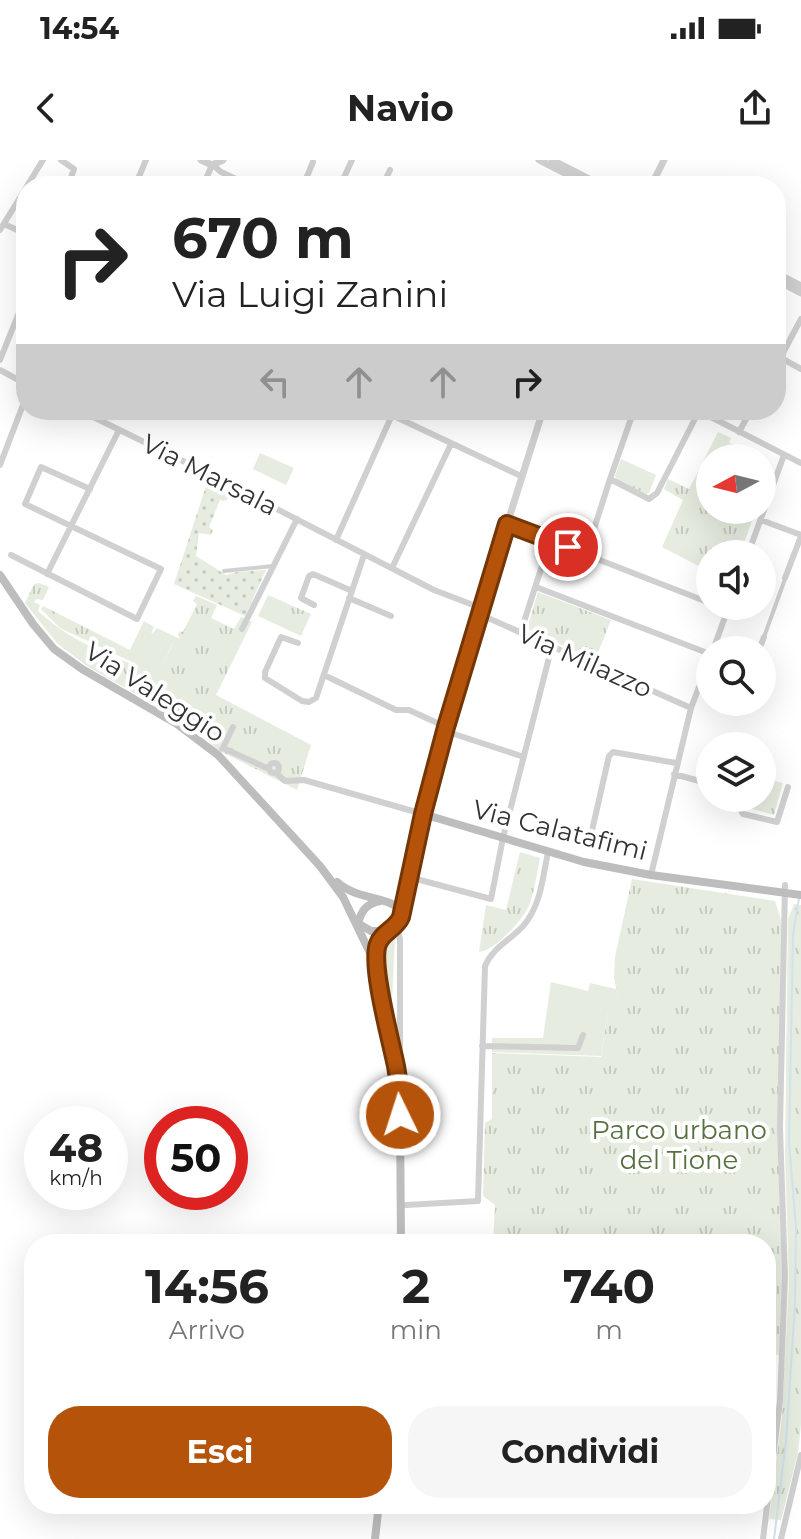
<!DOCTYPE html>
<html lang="it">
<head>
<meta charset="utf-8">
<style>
	body { margin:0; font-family:Montserrat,sans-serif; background:#f6f6f6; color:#222; height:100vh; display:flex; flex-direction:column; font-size:30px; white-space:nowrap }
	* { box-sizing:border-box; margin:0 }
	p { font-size:26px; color:#767676 }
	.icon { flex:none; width:44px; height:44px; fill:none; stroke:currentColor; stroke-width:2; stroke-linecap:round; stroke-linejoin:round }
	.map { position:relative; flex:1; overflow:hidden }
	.side { position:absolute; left:24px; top:1074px; width:752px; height:280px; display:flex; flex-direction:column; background:#fff; border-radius:32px; box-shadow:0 8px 32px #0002 }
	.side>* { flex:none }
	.hud { position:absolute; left:16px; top:16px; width:770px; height:244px; border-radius:32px; box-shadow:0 8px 32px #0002; background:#fff; color:#222; overflow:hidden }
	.needle { width:52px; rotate:263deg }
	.buttons { position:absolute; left:696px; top:284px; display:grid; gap:16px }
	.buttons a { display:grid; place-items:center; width:80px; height:80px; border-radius:50%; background:#fff; box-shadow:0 8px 32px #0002; font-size:40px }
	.speed { position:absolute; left:24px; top:946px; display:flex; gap:16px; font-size:40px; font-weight:700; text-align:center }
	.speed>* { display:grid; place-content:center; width:104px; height:104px; border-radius:50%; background:#fff; box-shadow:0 8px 32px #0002; line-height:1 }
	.speed small { font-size:20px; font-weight:400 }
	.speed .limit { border:12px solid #d22; background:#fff; color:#111 }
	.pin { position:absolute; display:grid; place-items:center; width:68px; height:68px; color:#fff; margin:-34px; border:4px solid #fff; border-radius:50%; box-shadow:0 2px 8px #0007 }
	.me { position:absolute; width:88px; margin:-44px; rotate:356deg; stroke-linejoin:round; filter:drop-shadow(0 0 6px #0008) }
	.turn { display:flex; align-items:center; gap:28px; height:168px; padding:0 24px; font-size:36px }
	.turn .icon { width:104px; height:104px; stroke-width:2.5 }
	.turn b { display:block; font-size:56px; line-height:68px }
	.lanes { display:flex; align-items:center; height:76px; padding:0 24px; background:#0003; justify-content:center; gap:40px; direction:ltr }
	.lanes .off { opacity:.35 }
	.eta { display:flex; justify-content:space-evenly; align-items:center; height:136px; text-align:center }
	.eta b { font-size:48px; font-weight:700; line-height:56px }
	.button { display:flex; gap:16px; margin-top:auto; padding:16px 24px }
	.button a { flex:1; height:92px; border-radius:32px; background:#b45309; color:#fff; font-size:32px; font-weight:700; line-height:92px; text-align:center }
	.button a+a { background:#f6f6f6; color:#222 }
	.status { display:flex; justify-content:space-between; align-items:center; height:56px; padding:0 40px; background:#fff; direction:ltr }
	.status svg { height:22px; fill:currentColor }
	header { display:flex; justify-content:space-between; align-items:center; height:104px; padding:0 24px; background:#fff; font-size:36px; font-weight:700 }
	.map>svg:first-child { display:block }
</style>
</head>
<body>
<div class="status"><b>14:54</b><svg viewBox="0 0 49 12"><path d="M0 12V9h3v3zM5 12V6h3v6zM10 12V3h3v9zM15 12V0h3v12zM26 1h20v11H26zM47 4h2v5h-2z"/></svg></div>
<header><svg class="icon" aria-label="back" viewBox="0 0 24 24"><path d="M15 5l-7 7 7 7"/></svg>Navio<svg class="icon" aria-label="share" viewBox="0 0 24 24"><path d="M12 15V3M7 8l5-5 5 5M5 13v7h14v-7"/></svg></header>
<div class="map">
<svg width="801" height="1379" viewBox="0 0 801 1379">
	<defs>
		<pattern id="park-tufts" width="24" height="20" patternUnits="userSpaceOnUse" patternTransform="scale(2)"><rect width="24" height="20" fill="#e6ecdf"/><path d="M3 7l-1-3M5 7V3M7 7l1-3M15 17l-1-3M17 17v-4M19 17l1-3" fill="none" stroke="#c6cbc0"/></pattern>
		<pattern id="garden-dots" width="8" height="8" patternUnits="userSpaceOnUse" patternTransform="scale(2)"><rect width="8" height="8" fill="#e6ecdf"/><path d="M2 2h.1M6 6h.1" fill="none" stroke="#c6cbc0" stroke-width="1.8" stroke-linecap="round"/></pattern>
	</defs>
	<rect width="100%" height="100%" fill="#fff"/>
	<!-- grass -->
	<path fill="#e6ecdf" d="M260,293L294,308L286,325L253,309Z
		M150,472L173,482L158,516L135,505Z
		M391,774L395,777L392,841L404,920H401L380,792L384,780Z
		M551,822L588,831L590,823L616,829L621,847L609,846L601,896L492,892V878H543Z"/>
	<!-- park -->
	<path fill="url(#park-tufts)" d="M718,272L731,278L729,283L736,285L730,298H710V350H756L740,394H710V412L662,387L683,340L664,329L668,319L689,329Z
		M621,299L656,315L649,333L646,334L617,320L615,316Z
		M39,423L49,427L43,440L36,439L34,442L40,445L38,451C74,485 115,496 158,515L173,483L153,473L157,468L180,479L178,475L180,471L183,472L197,444L193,441L196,436L217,445L211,458L234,469L241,457L252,462L216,535L311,585L297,630L218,590L190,565L87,506L57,483L25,443L34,424Z
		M538,432L611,460L595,500L527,469Z
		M268,435L311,454L301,476L258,456Z
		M43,446L130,490L144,461L154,467L136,504L60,468L41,449Z
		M762,618L783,623L774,655L749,648L751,638H762Z
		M520,692L540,698C537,713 535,729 530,743C525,758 495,791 479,792L486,745L506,750Z
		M632,719L775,741L781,760L779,1001L782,1124L779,1195L766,1194V1084H493L495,1045L483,1036L485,963L492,959V893L601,897L609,845L620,846L614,818L615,797Z
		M794,744L801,745V1264L798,1293L781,1360L769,1359L782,1257L789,1122L785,994L788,759Z"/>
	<!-- garden -->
	<path fill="url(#garden-dots)" d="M207,323L257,346V348L232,336L224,341L220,340L209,367L213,370L211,375L199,373L196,396L226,415L237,412L266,410L245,456L174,424Z"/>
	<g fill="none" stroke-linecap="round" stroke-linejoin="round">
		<!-- stream -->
		<path stroke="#cfe2ee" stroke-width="2" d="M774,1379L786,1281L795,1145L796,1068L789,982L793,775L799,738"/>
		<!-- pedestrian -->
		<path stroke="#d0d0d0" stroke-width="4" d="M224,411L273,406
			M764,477L785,419"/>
		<!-- minor -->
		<path stroke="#d0d0d0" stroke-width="6" d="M61,0L74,9L68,26
			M213,5L221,12L251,26
			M27,26L43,0
			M135,26L146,0
			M203,26L212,5
			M303,26L313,2
			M340,26L352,0
			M382,26L390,10
			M4,64L26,74
			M0,70L26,28
			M781,198L801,209
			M0,200L26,135
			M776,206L801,159
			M0,210L26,224
			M79,250L199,309L434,430L481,448
			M381,250L521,316
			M634,250L610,319L649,339L657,333L699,251
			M697,250L801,303
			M739,272L751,250
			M0,305L26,237
			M761,360L801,375
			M507,364L710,443
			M336,380L392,255
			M586,394L610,319
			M748,394L784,295
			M11,395L137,459L161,409L25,344L41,307L90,329
			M392,408L451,284
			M47,414L119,270
			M785,418L801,376
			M536,427L710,494
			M349,438L391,456
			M314,445L301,438L309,416L313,414L352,431
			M479,454L691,548
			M242,469L297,359
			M521,471L550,381
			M298,483L281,477L265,512V518L302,541L309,542L316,538L364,395
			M713,490L729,446
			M759,490L764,477
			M324,515L396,550H409L446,567
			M233,567L223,588L269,609
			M445,571L524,597
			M269 608a5 5 0 1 1 10 0a5 5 0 1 1-10 0Z
			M276,613L285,621L304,620L423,654
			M674,614L710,624
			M740,638V649L743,654L777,662L788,627
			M591,675L609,596L613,592L676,603
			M651,715L691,548L710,498
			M409,717L491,739L503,678L552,486
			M396,765L400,779V887
			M482,886L578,888L583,875
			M406,1045L478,1041L485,806C493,787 512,779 524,765C541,745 543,716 548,692
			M763,1379L780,1241L785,1117L780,968L785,725
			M781,1379L801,1295"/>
		<!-- tertiary -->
		<path stroke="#d0d0d0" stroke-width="7" d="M201,0L212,5L223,0
			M539,0L590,26
			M552,0L603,26
			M651,26L664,0
			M776,113L801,126
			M776,120L801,133
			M423,654L476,463L543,250"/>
		<!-- secondary -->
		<path stroke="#bdbdbd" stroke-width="8" d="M0,415L33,464L54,489L82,509L177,564L218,595L320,706L343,737L371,795L397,908L400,955L401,1084
			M337,722C357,740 384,735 401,750
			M358,764C361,751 366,744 380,741
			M359,764L371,771H387
			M377,802L376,788L379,780L399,762L423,654L584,702L651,715L801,735
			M375,1379L379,1344"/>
	</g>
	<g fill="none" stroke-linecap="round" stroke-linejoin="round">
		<defs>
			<path id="route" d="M400,955C400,939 399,922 396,906C391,881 370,805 378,784C382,772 396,769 401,757L423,654L446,567L507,364L568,387"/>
		</defs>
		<!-- route casing -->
		<use href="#route" stroke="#753606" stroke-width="20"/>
		<!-- route -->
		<use href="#route" stroke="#b45309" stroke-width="14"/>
	</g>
	<g text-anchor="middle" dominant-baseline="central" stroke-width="8" stroke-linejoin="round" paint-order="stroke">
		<!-- street labels -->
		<g font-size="26" fill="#333" stroke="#fff">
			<text transform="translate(210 315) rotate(27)">Via Marsala</text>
			<text transform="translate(585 501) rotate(24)">Via Milazzo</text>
			<text transform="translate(155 532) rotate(33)">Via Valeggio</text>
			<text transform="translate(560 670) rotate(14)">Via Calatafimi</text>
		</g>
		<!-- park labels -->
		<g font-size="26" fill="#56703f" stroke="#fff">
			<text x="679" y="970">Parco urbano<tspan x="679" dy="30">del Tione</tspan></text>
		</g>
	</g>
</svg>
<div class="buttons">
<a><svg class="needle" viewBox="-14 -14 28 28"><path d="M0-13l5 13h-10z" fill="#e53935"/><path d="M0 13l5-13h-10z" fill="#767676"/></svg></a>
<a><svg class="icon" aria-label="sound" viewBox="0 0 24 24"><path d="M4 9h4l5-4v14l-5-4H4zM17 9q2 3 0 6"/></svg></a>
<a><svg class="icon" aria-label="search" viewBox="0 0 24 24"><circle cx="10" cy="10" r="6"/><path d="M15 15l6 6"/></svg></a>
<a><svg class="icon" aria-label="layers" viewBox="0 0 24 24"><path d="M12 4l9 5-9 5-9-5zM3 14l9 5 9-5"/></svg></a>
</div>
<div class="speed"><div>48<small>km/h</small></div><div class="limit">50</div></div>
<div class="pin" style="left:568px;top:387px;background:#d93025"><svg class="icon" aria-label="arrive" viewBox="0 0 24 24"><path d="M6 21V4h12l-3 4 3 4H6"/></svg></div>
<svg class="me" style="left:400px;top:955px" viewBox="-20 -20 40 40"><circle r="17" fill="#b45309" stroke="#fff" stroke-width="3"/><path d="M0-11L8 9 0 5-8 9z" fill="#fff"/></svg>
<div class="hud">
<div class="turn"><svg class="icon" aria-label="right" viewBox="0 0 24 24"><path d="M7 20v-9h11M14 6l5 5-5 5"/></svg><div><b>670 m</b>Via Luigi Zanini</div></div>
<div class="lanes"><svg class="icon off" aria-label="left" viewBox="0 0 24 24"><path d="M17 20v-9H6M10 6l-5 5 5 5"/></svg><svg class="icon off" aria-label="ahead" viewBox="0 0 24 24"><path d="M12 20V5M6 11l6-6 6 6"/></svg><svg class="icon off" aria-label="ahead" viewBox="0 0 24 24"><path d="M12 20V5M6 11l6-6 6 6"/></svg><svg class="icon" aria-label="right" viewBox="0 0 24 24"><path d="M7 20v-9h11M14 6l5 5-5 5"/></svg></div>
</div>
<section class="side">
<div class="eta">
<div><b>14:56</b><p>Arrivo</p></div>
<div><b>2</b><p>min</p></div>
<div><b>740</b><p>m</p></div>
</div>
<div class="button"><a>Esci</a><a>Condividi</a></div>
</section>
</div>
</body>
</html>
